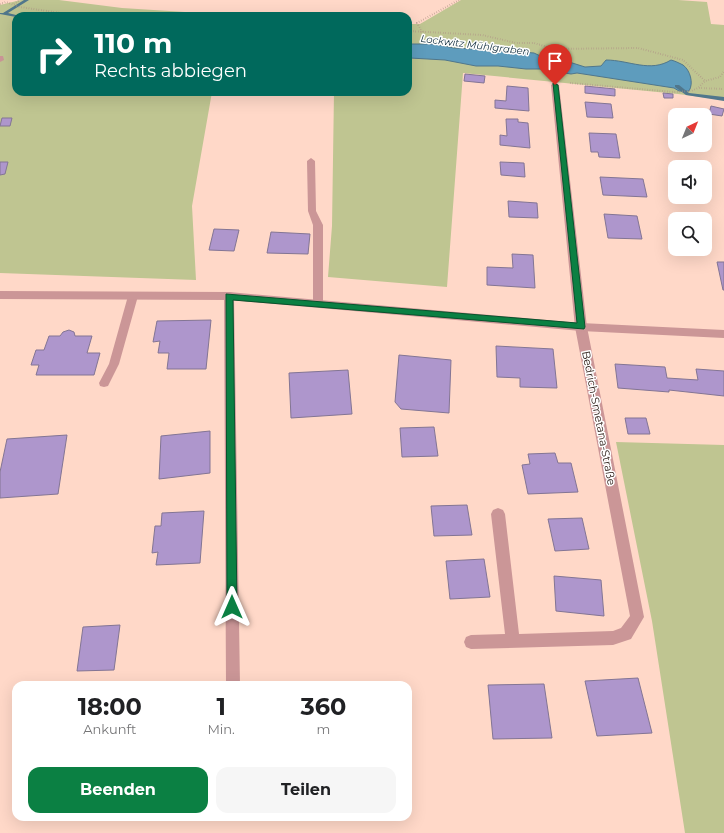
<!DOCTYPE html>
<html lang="de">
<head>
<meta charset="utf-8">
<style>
	body { margin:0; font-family:Montserrat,sans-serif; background:#f6f6f6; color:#202124; height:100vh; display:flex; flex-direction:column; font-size:15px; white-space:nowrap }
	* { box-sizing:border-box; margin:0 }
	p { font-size:13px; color:#757577 }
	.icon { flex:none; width:22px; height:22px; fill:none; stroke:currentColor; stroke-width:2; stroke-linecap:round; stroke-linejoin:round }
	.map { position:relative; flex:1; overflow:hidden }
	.panel { position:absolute; left:12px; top:681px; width:400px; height:140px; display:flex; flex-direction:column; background:#fff; border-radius:12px; box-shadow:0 4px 16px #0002 }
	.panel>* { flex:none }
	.banner { position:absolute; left:12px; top:12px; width:400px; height:84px; border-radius:12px; box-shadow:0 4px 16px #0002; background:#00695c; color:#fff; overflow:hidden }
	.needle { width:26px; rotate:43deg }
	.controls { position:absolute; left:668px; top:108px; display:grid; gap:8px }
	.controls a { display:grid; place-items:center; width:44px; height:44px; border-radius:8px; background:#fff; box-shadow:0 4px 16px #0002; font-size:20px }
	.pin { position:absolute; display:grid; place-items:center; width:34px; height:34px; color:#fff; margin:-41px -17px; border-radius:50% 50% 50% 0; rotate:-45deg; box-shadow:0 0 4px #0007 }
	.pin .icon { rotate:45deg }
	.me { position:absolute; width:44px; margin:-22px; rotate:0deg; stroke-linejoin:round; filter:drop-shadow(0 0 3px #0008) }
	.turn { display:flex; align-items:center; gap:14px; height:84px; padding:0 16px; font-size:18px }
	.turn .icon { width:52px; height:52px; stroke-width:2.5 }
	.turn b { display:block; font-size:28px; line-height:34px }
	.eta { display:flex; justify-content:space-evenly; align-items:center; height:68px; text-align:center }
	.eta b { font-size:24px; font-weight:700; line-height:28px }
	.button { display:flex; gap:8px; margin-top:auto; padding:8px 16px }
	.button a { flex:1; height:46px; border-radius:12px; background:#0b8043; color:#fff; font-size:16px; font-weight:700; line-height:46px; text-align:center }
	.button a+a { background:#f6f6f6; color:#202124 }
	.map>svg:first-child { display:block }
</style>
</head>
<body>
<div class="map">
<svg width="724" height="833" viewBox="0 0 724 833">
	<rect width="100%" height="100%" fill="#ffd8c8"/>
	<!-- green -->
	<path fill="#bfc591" d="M21,0H59L122,8L248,16H16V92H212L192,206L196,280L0,273V5Z
		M461,0H678L707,2L711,24L724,25V100L678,94L463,73L447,287L328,277L332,226L334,92H408V24H420Z
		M616,442L724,445V833H685L652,621Z"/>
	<!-- water -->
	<path fill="#5e9cbd" stroke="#50778c" d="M408,44H435L454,48L473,49L496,52L509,51L534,53L549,60L566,61L585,67L601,66L606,60C629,60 650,73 671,60C675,61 679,63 683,65C690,70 694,83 689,91H679L674,88L577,73L571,74L541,69H526L498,66H476L445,60L410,58H408Z"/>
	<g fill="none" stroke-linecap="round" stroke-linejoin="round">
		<!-- stream -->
		<path fill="#50778c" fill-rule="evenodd" d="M24,0H29L8,13L20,16H16V17L0,14V13H3Z
			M675,85H679L689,93L724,97V101L686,95L675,87Z"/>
	</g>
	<!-- building -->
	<path fill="#ae96cc" stroke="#837594" d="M465,74L485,76L484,83L464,81Z
		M507,86L528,88L529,111L495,108V100L506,101Z
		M585,86L615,89V96L585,93Z
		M663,93L673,94V98H664Z
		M585,102L611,104L613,118L587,117Z
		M711,106L724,109L722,116L709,114Z
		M2,118H12L10,126H0Z
		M506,119H518V122L528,123L530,148L500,145V135L507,136Z
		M589,133L616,134L620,158L599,157L598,152H591Z
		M0,162H8L5,174L0,175Z
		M500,162L524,163L525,177L501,175Z
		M600,177L643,179L647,197L603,195Z
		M508,201L537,203L538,218L509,217Z
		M604,214L637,216L642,239L608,238Z
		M214,229L239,230L234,251L209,250Z
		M271,232L310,234L308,254L267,253Z
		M512,254L533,255L535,288L487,285V267L513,268Z
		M717,262H724V290H723Z
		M211,320L206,369H167L169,353H158L160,341L153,342L157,321Z
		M69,330L74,332L75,336H92L87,353H100L94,375H36L39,365H31L36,350H44L49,336H60L63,332Z
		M496,346L553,349L557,388L520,387V378L497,377Z
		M399,355L451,360L449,413L401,409L395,402Z
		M615,364L665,367L667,378L698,380L696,369L724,371V396L669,390V392L618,388Z
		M348,370L352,414L291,418L289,373Z
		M625,418H646L650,434H628Z
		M434,427L438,456L402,457L400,428Z
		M210,431V473L159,479L161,436Z
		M67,435L58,494L0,498V472L7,439Z
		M555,453L558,463H571L578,492L528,494L522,465L530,464L528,454Z
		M467,505L472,535L434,536L431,506Z
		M204,511L200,563L156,565L158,552L152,553L155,526H161L162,513Z
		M582,518L589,549L555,551L548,519Z
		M484,559L490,597L450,599L446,561Z
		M554,576L601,580L604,616L556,611Z
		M120,625L114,670L77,671L83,627Z
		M638,678L652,733L597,736L585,681Z
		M544,684L552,738L493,739L488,685Z"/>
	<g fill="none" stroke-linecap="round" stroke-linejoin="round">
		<!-- path -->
		<path stroke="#af9286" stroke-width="2" stroke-dasharray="0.5 2" stroke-linecap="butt" d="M0,4L6,2L20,7L81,16
			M14,4L20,0
			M171,16L175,14L201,16
			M408,31L482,35L516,43H534L554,49L638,48L683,60L705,81
			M422,32L417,23L459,0
			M570,83L674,92L691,91L698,88L705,81L720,77L724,71
			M699,88L724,89"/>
		<!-- service -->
		<path fill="#cb9697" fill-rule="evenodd" d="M0,56H3L4,60L0,62Z
			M311,158L315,161L316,211L323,225V304L321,307H315L313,304V225L308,211L307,161Z
			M133,292L138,296L119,364L108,386L104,387L100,386L99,383L109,364L128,296Z"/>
		<!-- minor -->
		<path fill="#cb9697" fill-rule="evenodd" d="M555,82L559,85L587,327L644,617L631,639L613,645L471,649L466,647L464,642L466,637L471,635L505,634L491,514L493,510L498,508L503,510L505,514L519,634L613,631L621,628L630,616L575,327L551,85Z
			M229,292L233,293L234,296L240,685H226L224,296L225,293Z"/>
		<!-- tertiary -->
		<path fill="#cb9697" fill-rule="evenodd" d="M0,291L229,292L581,323L724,330V338L581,331L229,300L0,299Z"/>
	</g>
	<!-- route -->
	<path fill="#0b8043" stroke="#07532c" d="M553,83L558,85L585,327L584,329L233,300L237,607L236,610L232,612L228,610L227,607L226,294L577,323Z"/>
	<g text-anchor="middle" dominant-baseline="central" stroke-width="3" stroke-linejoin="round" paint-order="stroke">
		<!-- far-water labels -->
		<g font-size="10" font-style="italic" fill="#112e3d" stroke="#fff">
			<text transform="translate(475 45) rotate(7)">Lockwitz Mühlgraben</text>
		</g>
		<!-- street labels -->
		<g font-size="11" fill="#2f211b" stroke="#fff">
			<text transform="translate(599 418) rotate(79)">Bedrich-Smetana-Straße</text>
		</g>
	</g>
</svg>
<div class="controls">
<a><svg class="needle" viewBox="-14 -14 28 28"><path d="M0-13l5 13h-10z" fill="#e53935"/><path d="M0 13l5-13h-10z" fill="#757577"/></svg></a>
<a><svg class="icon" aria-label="sound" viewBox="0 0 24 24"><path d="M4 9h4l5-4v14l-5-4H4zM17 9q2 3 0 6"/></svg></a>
<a><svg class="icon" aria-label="search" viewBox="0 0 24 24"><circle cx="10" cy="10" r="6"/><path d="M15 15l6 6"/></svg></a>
</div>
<div class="pin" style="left:555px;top:85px;background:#d93025"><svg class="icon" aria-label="arrive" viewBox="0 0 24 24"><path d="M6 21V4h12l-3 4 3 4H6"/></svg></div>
<svg class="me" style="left:232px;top:607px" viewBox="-20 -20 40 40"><path d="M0-17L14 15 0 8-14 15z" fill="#0b8043" stroke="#fff" stroke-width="4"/></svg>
<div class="banner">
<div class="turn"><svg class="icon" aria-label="right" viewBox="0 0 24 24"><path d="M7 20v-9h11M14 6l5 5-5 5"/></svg><div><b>110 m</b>Rechts abbiegen</div></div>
</div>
<section class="panel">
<div class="eta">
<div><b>18:00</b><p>Ankunft</p></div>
<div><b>1</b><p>Min.</p></div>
<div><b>360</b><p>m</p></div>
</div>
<div class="button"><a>Beenden</a><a>Teilen</a></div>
</section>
</div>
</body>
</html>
